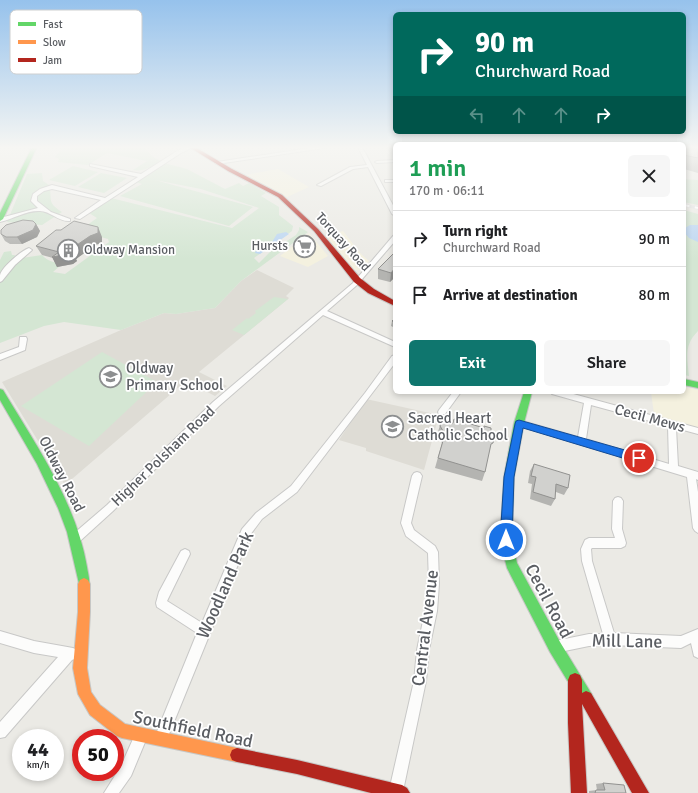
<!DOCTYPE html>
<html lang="en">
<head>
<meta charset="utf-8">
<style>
	body { margin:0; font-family:Signika,sans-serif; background:#f6f6f6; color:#202124; height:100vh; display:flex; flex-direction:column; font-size:15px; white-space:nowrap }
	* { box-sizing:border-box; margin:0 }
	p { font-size:13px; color:#757577 }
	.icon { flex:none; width:22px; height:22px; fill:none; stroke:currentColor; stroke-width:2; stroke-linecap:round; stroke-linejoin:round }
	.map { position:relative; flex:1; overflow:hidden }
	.sheet { position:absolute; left:393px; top:142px; width:293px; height:252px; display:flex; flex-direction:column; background:#fff; border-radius:6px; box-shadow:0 2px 6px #0003 }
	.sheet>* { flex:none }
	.guide { position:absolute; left:393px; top:12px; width:293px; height:122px; border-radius:6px; box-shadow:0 2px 6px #0003; background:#00695c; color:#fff; overflow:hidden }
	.speed { position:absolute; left:12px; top:729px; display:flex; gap:8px; font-size:20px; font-weight:700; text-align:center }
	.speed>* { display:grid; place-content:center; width:52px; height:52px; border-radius:50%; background:#fff; box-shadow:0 2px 6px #0003; line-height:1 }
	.speed small { font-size:10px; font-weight:400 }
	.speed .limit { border:6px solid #d22; background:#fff; color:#111 }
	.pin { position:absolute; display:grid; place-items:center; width:34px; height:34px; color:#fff; margin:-17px; border:2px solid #fff; border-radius:50%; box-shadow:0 1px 4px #0007 }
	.me { position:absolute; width:44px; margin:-22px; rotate:0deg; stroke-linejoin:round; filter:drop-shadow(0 0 3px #0008) }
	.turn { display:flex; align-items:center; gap:14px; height:84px; padding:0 16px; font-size:18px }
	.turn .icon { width:52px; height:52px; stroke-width:2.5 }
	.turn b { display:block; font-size:28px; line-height:34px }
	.lanes { display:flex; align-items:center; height:38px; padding:0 16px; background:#0003; justify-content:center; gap:20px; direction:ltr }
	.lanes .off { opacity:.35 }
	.round { display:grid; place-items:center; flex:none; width:42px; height:42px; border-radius:6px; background:#f6f6f6 }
	.summary { display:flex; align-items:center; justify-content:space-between; height:68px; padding:0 16px }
	h1 { font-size:24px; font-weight:600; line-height:30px; color:#1e9e55 }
	.action { display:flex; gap:8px; margin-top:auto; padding:8px 16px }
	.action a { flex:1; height:46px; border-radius:6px; background:#0f766e; color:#fff; font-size:16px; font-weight:600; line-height:46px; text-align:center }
	.action a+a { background:#f6f6f6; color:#202124 }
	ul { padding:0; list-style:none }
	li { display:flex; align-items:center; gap:12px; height:56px; padding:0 16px; border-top:1px solid #e0e0e0 }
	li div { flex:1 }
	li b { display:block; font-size:15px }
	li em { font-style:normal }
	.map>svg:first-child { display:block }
</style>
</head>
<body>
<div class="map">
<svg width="698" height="793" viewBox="0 0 698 793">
	<rect width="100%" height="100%" fill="#ebeae5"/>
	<!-- commercial -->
	<path fill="#f4f1df" d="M278,169L309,187L287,197L244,175Z
		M343,231L361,254L369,261L360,270H355L351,267L326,236Z
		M309,233L328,256L308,267L280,256Z
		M684,387L698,390V428L653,416L654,414L651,392H684Z"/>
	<!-- education -->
	<path fill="#dedcd5" d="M257,270L294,288L286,296L289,298L288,299L199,372L227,386L215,396L186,381L65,485L2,382L121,330L164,313L176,314L215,308L241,281Z
		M366,399L439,415L424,470L366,451V448L339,440Z"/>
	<!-- green -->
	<path fill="#d4e6d3" d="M63,147H144L153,157L161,161C151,167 143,172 133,170L147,161L107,153L88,165L58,162L59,159L55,157Z
		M164,163L187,169L225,189L239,183L243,186L249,183L266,193L261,196L279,207V215L293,226L292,231L254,258L259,263L270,252L296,235L299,230V227L308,232L241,281L215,308L176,314L164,313L121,330L64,322L44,326L0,343V260L4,252L11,251L12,255H15L14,257L22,258L42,255C48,262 54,261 61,265L53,272L65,274L109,242L108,239L79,231L97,218L89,213L111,198L232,228L259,208L201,189L155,180L253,207L229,226L120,196L142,184L136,182Z
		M73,166L98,172L75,186L49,180Z
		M42,173L43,181L49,185C53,200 46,202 62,212L42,225L7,222L27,174Z
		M101,173L127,178L104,193L78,187Z
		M684,179L698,180V205L684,202Z
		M684,210L698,214V331C684,345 687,357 689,376L684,375Z
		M274,297L288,299L244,335L232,330L247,318L248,319L256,313L255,311Z
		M102,352L157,382L89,446L21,406Z"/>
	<!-- water -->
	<path fill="#bcd6f2" d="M690,225H698V242L689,238L684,232L685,228Z
		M286,232L289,234L260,254L255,253C258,244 264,243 272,242L277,234Z"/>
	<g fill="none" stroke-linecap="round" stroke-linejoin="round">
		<defs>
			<path id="street" d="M186,147H193L181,153L80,219L75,218L101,200L52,189L44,191L37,196V201L51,212L70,219V221C59,222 50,211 40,211C27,210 13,219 0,222V218L38,208L31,201L33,194L40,189L52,185L105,198L138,177L90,166V164L141,174L177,151Z
				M316,147H331L217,164L215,163L217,162Z
				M358,147H362L395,209V216L392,214L368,167L353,169L321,186L317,185L350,167L367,165Z
				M395,160V162L377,163L375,162L377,161Z
				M385,180H395V182H385Z
				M395,235V241L357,285L327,311L395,342V347L323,315L219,406L113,511L80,541L76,543L72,541L71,538L72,535L107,505L213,402L353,283L393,236Z
				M29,248L32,250L31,251L15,265L2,281L0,282C0,280 0,277 0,275C2,267 21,251 29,248Z
				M20,337H26L27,339L25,350L0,360V354L19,347Z
				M395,355V363L297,492L262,519L250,535L165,744L160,745L155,744L154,739L197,633L157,607L156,603L159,592L181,551L185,549L189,551L190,554L167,601L202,623L242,529L256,513L291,486L365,393L392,356Z
				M453,392H461L445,414H439L438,412L439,410Z
				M551,392H566L698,428V434L676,428L678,466L698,472V480L696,479L698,492V533L695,531L693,528L687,477L516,425L515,423L516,421L519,420L578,437L584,403L552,394ZM591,405L668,426L669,464L586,439Z
				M417,472L420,473L422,476L411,523L414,530L435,546L438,552L439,584L437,611L429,650L426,681L403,791L402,793H390L389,791L414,681L417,650L425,611L429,584L428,553L406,536L401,523L412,476L414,473Z
				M618,497L621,498L623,501L622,529L626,543L625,546L621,548H592L591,549L592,561L614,633L681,636L698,629V658L694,656L691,643L681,648L610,645L589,646L555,653L551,651L549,647L551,643L555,641L589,634H603L582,561L581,549L585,540L589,538H615L612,529L613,501L615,498Z
				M0,631L34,641L73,648L77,650L79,654L77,658L72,660L5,737L0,738V722L58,657L34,653L0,643Z
				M142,729L147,730L148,735L131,776L119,793H104L121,766L137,730Z"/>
			<path id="fast" d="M32,147H37L3,219L0,221V213Z
				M684,379L698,382V388L684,385Z
				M0,389L3,390C36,445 76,502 87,567C88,574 91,582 88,588L84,590L80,588L67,532L58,508L37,464L0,400Z
				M524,392H532L524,423L514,477L512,540L517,563L560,642L591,693L593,698L591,703L586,705L581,703L550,652L507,568L500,540L504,477L514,423Z"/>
			<path id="slow" d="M84,578L88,580L90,584V612L87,668L91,692L100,705L125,724L237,748L242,750L244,755L242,760L237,762L122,738L117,736L90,715L78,694L73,668L78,612V584L80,580Z"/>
			<path id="jam" d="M189,147H195L232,169L282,195L318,229L360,278L374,289L395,301V306L368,293L354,282L314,231L278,197L228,171Z
				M575,673L580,675L582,680V693L586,691L591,693L649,793H632L582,704L587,793H571L568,723V680L570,675Z
				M237,748L297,760L402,785L407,788L410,793H371L297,774L237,762L232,760L230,755L232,750Z"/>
		</defs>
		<!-- street casing -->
		<use href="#street" stroke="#c8c8c7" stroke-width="2"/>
		<!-- fast casing -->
		<use href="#fast" stroke="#c7c7c5" stroke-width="2"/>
		<!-- slow casing -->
		<use href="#slow" stroke="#c7c7c5" stroke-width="2"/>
		<!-- jam casing -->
		<use href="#jam" stroke="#c7c7c5" stroke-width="2"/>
		<!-- street -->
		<use href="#street" fill="#fcfcfb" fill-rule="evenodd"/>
		<!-- fast -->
		<use href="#fast" fill="#63d668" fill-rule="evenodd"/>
		<!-- slow -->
		<use href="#slow" fill="#ff974d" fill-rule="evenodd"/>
		<!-- jam -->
		<use href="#jam" fill="#b3261e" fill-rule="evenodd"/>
		<defs>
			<path id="rail" d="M684,205L698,208"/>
		</defs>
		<!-- rail casing -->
		<use href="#rail" stroke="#e2e2e2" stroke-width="3"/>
		<!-- rail -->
		<use href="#rail" stroke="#fff" stroke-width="2" stroke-dasharray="5.5" stroke-linecap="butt"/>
	</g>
	<!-- wall -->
	<path fill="#b4b4b1" d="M684,148H698V173L684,169Z
		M36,224L40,231L37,237L22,244H10L5,241L1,234Z
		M102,237V242L94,246L76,259L77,261L73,264L57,267L53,258L42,255L36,246Z
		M395,252V277L390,282L378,279V269Z
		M395,318V328L391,326L392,321Z
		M441,422L453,423L483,428L484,426L491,432L489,451L485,472L482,481L435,468L442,443L437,435Z
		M534,464L568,488L564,495L556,492L555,499L551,506L530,499L532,484L528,483L530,471Z
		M603,783L626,793H589V791L597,790L596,784Z"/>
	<!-- shaded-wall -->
	<path fill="#929290" d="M36,224L40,231L37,237L22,244L17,237Z
		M98,227L102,237V242L94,246L76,259L71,249Z
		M72,251L77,261L73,264L57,267L52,257Z
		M395,268V277L390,282L391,273Z"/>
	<!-- building -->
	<path fill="#d1d1ce" stroke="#929290" d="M684,148H698V158L684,155Z
		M23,220L33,221L36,224L33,230L17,237H6L1,234V230L6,225Z
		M74,221L98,227V233L90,236L71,249L72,251L68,254L52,257L59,252L36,246L56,230H61Z
		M395,252V268L391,273L378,269Z
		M395,318V323L392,321Z
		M454,419L484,428V426L491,428V432L495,435L493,443L491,444L485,472L438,458L445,434L440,426L441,422L445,421L453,423Z
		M534,464L570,475L568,488L556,484L555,499L533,492L536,477L531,476Z
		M603,783L624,785L626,793H595L596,790H605Z"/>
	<!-- sky -->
	<linearGradient id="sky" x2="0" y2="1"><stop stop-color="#96c2ec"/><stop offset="0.57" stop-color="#f6f6f3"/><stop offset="1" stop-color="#f6f6f3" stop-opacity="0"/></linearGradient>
	<rect width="698" height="259" fill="url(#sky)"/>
	<!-- route -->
	<path fill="#1a73e8" stroke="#114b97" d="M519,420L639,454L642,455L644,458L642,461L639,463L523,428L514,477L512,540L510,543L506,545L502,543L500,540L504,477L515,424L516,421Z"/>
	<!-- icons -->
	<defs>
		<symbol id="supermarket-ring" viewBox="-11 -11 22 22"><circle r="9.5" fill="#fff" stroke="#8d8f90" stroke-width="1.5"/><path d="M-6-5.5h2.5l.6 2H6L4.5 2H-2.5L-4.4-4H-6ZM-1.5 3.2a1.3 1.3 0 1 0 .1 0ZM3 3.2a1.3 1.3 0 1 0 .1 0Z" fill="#8d8f90"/></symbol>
		<symbol id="building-ring" viewBox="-11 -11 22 22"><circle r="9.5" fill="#fff" stroke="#8d8f90" stroke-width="1.5"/><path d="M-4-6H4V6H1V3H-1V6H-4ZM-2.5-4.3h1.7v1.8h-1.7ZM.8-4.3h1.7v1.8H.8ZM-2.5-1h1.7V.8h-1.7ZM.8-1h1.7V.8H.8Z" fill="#8d8f90"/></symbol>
		<symbol id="school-ring" viewBox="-11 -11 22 22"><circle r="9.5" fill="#fff" stroke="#8d8f90" stroke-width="1.5"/><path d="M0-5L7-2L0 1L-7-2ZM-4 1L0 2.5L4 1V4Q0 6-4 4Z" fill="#8d8f90"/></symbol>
	</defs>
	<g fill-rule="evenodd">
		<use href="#supermarket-ring" x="292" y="234" width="25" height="25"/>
		<use href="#building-ring" x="56" y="238" width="25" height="25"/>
		<use href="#school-ring" x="98" y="364" width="25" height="25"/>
		<use href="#school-ring" x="380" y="414" width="25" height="25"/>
	</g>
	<g text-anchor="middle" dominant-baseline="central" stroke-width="3.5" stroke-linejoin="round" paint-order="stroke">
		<!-- far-street labels -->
		<g font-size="13" fill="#5b5e63" stroke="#fff">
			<text transform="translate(343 242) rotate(48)">Torquay Road</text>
		</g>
		<!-- far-poi labels -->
		<g font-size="13" fill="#5b5e63" stroke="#fff" text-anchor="end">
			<text x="288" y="246">Hursts</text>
			<text x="84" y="250" text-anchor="start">Oldway Mansion</text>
		</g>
		<!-- poi labels -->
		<g font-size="15" fill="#5b5e63" stroke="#fff" text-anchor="start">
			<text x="126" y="368">Oldway<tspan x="126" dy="17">Primary School</tspan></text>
			<text x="408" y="418">Sacred Heart<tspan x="408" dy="17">Catholic School</tspan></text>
		</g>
		<!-- street labels -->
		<g font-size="15" fill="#5b5e63" stroke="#fff">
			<text transform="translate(650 418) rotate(15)">Cecil Mews</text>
			<text transform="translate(163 456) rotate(-44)">Higher Polsham Road</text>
			<text transform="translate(62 474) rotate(63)">Oldway Road</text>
		</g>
		<!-- near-street labels -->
		<g font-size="18" fill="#5b5e63" stroke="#fff">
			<text transform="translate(225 585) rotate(-66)">Woodland Park</text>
			<text transform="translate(549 601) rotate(62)">Cecil Road</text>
			<text transform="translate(425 628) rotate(-83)">Central Avenue</text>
			<text transform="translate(627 641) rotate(1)">Mill Lane</text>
			<text transform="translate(193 729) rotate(12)">Southfield Road</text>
		</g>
	</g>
	<!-- legend -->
	<rect x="10" y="10" width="132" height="64" rx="6" fill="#fff" stroke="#cecfd0" stroke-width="1"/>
	<rect x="18" y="22" width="18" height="4" fill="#63d668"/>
	<rect x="18" y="40" width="18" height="4" fill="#ff974d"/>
	<rect x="18" y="58" width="18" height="4" fill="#b3261e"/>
	<g font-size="11" fill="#5b5e63">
		<text x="43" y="28">Fast</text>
		<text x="43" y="46">Slow</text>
		<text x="43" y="64">Jam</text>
	</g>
</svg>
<div class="speed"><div>44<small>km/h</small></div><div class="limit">50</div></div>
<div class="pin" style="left:639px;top:458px;background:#d93025"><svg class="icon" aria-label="arrive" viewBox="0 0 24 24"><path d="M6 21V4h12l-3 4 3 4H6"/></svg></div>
<svg class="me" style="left:506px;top:540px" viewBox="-20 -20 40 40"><circle r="17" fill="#1a73e8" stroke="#fff" stroke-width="3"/><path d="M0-11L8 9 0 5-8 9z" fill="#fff"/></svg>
<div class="guide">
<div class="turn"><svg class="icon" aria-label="right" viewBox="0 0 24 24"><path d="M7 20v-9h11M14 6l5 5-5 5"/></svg><div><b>90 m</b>Churchward Road</div></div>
<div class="lanes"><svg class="icon off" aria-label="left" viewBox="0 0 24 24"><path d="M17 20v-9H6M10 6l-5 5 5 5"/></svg><svg class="icon off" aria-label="ahead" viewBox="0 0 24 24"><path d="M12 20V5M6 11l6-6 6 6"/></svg><svg class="icon off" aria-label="ahead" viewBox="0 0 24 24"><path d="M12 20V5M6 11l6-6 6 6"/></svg><svg class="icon" aria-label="right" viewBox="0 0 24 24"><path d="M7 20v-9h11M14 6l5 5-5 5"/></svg></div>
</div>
<section class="sheet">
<div class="summary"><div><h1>1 min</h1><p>170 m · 06:11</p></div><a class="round"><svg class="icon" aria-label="close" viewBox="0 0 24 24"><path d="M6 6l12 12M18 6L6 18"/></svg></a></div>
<ul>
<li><svg class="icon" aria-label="right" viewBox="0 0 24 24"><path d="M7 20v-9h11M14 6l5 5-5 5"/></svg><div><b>Turn right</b><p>Churchward Road</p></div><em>90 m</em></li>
<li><svg class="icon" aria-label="arrive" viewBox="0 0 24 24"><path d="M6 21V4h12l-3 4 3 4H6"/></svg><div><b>Arrive at destination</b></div><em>80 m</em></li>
</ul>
<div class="action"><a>Exit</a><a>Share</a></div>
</section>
</div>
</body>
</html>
